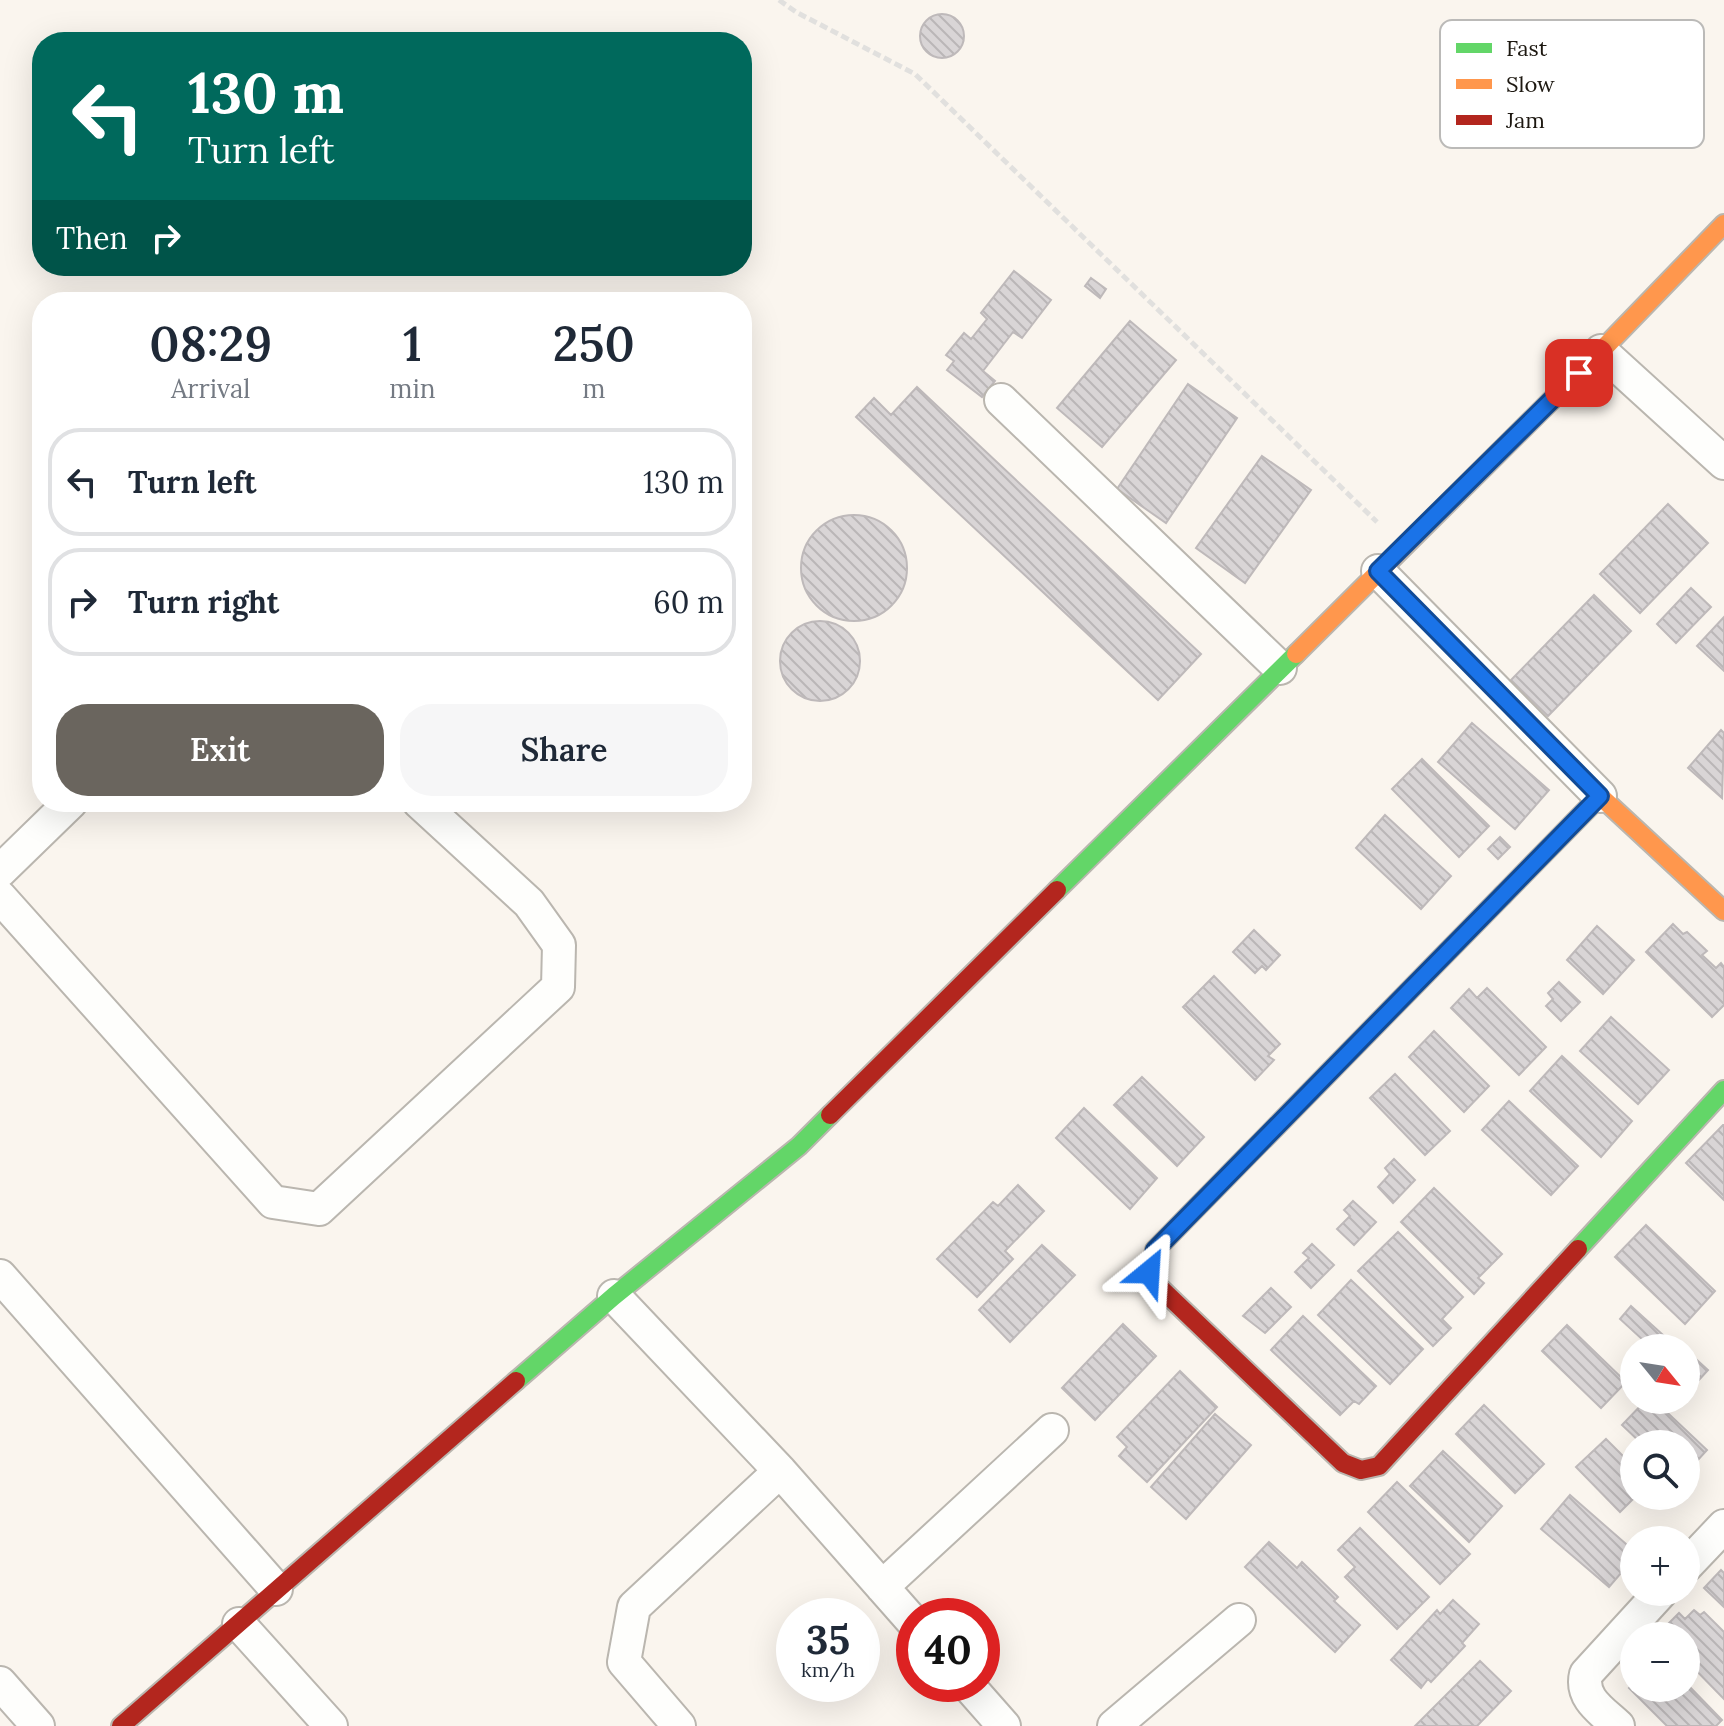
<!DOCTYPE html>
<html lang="en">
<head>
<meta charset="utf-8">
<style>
	body { margin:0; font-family:Lora,serif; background:#f6f6f7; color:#1f2937; height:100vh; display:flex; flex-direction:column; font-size:30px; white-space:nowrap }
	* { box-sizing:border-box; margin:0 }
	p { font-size:26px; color:#747a83 }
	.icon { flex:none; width:44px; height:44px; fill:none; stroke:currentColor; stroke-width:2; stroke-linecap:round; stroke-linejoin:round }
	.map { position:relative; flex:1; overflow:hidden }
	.drawer { position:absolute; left:32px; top:292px; width:720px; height:520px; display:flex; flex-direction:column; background:#fff; border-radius:32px; box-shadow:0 8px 32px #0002 }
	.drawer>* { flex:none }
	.banner { position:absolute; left:32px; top:32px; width:720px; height:244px; border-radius:32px; box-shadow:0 8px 32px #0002; background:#00695c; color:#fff; overflow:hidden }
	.needle { width:52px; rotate:120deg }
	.controls { position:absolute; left:1620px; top:1334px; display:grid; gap:16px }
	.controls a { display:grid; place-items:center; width:80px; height:80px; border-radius:50%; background:#fff; box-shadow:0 8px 32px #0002; font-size:40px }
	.speed { position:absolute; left:776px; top:1598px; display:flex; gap:16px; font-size:40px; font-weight:700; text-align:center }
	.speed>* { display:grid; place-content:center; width:104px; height:104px; border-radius:50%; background:#fff; box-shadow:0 8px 32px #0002; line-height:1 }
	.speed small { font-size:20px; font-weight:400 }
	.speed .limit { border:12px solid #d22; background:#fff; color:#111 }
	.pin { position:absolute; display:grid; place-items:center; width:68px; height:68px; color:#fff; margin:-34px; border-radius:16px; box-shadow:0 4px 12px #0006 }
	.me { position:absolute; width:88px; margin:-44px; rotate:27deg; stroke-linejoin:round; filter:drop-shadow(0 0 6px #0008) }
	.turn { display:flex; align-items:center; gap:28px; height:168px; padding:0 24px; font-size:36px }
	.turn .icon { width:104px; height:104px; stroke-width:2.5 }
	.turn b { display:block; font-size:56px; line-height:68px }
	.then { display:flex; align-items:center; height:76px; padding:0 24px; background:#0003; gap:16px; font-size:30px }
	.eta { display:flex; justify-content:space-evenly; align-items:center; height:136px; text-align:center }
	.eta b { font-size:48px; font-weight:600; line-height:56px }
	.primary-button { display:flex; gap:16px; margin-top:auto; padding:16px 24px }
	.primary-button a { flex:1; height:92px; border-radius:32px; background:#6a655e; color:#fff; font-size:32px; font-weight:600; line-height:92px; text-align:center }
	.primary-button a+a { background:#f6f6f7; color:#1f2937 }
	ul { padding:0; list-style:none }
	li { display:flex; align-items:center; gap:24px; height:108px; margin:0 16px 12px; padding:0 8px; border:4px solid #e0e1e3; border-radius:32px }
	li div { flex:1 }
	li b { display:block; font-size:30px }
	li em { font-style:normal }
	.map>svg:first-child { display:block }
</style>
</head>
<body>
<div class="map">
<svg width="1724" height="1726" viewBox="0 0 1724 1726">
	<defs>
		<pattern id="building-back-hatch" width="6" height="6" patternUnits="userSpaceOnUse" patternTransform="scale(2)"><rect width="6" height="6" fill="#d9d5d6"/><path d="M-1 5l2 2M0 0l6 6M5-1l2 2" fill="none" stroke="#bab6b7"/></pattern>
	</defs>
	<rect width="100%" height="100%" fill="#faf5ee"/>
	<!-- building -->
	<path fill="url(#building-back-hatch)" stroke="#beb9ba" stroke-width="2" d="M920 36a22 22 0 1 1 44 0a22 22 0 1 1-44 0Z
		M1014,271L1051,300L1022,338L1013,332L983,371L995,381L982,397L947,370L954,361L946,355L964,333L971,339L987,319L981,313Z
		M1091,278L1106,289L1100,298L1085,286Z
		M1130,321L1176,360L1102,447L1057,408Z
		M1188,384L1237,418L1166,523L1117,489Z
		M917,387L1201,654L1158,700L856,417L874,398L891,415Z
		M1262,456L1311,490L1245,583L1196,548Z
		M1668,504L1708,543L1640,613L1600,574Z
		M801 568a53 53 0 1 1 106 0a53 53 0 1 1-106 0Z
		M1691,588L1711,607L1676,643L1657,624Z
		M1594,595L1631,631L1548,716L1511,680Z
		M1724,617V671L1697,646Z
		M780 661a40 40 0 1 1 80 0a40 40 0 1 1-80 0Z
		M1472,723L1549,790L1515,829L1438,762Z
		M1721,730L1724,733L1722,798L1688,768Z
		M1422,759L1489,826L1459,857L1392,789Z
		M1385,815L1451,876L1421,909L1356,848Z
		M1500,837L1510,847L1498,859L1488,849Z
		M1673,924L1683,934L1687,932L1707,951L1702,955L1716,968L1721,963L1724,967V1005L1712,1017L1646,952Z
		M1597,926L1634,960L1603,994L1567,960Z
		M1254,930L1280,955L1266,970L1262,966L1255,973L1233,952Z
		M1214,976L1280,1044L1268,1056L1274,1060L1255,1080L1183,1007Z
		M1559,982L1580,1002L1561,1021L1546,1006L1553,999L1548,993Z
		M1487,988L1546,1047L1519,1075L1451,1008L1469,989L1477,998Z
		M1611,1017L1669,1070L1638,1104L1580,1051Z
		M1434,1031L1489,1086L1464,1112L1409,1057Z
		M1562,1056L1632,1121L1601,1157L1530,1091Z
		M1395,1074L1450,1131L1425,1155L1370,1098Z
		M1142,1077L1204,1137L1177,1166L1114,1105Z
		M1509,1101L1578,1166L1551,1195L1482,1130Z
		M1084,1108L1157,1178L1130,1209L1056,1138Z
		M1723,1125H1724V1200L1686,1163Z
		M1394,1159L1415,1180L1393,1203L1378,1187L1390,1174L1385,1168Z
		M1018,1185L1044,1211L1005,1251L1013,1259L977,1297L937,1259L993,1202L998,1206Z
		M1434,1188L1502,1254L1478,1278L1484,1283L1474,1294L1401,1222Z
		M1353,1201L1376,1222L1354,1245L1337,1229L1350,1216L1344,1210Z
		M1646,1225L1715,1291L1685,1324L1615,1257Z
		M1398,1232L1463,1297L1442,1319L1451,1328L1433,1346L1358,1271Z
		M1312,1244L1334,1265L1311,1288L1295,1272L1309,1258L1303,1253Z
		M1042,1245L1075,1275L1010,1342L979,1310Z
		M1351,1280L1423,1349L1390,1384L1318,1315Z
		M1271,1288L1291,1307L1265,1333L1243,1316Z
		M1631,1306L1673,1344L1669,1348H1636L1643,1340L1620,1319Z
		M1303,1316L1376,1386L1359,1404L1354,1401L1340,1415L1271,1350Z
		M1123,1324L1156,1356L1095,1420L1062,1388Z
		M1567,1325L1626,1382L1601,1408L1542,1351Z
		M1686,1350L1708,1370L1687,1393L1686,1392Z
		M1180,1371L1217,1407L1147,1482L1119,1456L1127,1447L1117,1437Z
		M1646,1400H1654L1707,1450L1686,1473V1444H1642L1622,1425Z
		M1484,1405L1544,1464L1515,1493L1456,1434Z
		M1215,1414L1251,1445L1186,1519L1151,1487Z
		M1606,1439L1634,1467L1636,1496L1620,1512L1576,1467Z
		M1443,1451L1502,1506L1469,1542L1410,1486Z
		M1397,1482L1470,1554L1440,1584L1368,1512Z
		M1570,1495L1634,1551V1558L1609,1587L1541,1529Z
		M1360,1528L1429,1597L1397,1629L1345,1577L1355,1567L1338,1550Z
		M1269,1542L1297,1568L1302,1562L1338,1597L1334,1601L1360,1625L1335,1652L1245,1567Z
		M1721,1570L1724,1573V1607L1704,1588Z
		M1453,1600L1479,1624L1462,1643L1465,1646L1431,1682L1428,1679L1421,1688L1391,1660L1437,1610L1440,1614Z
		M1694,1610L1700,1615L1704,1612L1724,1632V1699L1686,1660V1636H1674L1665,1627L1679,1613L1685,1619Z
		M1480,1661L1511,1691L1477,1726H1415Z
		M1634,1663V1688H1686V1683L1722,1720L1716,1726H1667L1629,1688L1634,1683L1624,1673Z"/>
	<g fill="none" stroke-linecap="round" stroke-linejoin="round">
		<defs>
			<path id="street" d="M1601,351L1724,463
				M1001,400L1280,668
				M1378,571L1600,796
				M0,871L71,802
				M0,897L273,1202L319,1209L558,987L559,945L529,903L419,802
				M0,1276L276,1589
				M614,1296L780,1471L914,1623
				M1686,1566L1724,1526
				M882,1587L1052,1430
				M239,1624L331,1726
				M0,1683L38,1726
				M967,1684L1004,1726
				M679,1726L624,1662L634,1607L780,1471
				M1114,1726L1239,1620
				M1618,1726C1602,1711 1580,1698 1586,1674L1661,1592"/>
			<path id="fast" d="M1057,890L1296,654
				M1578,1249L1724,1090
				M1150,1273L1155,1250L1503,895
				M516,1381L614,1296L799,1146L830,1115"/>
			<path id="slow" d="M1296,654L1601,351L1724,224
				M1503,895L1600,796L1724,911"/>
			<path id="jam" d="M830,1115L1057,890
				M1150,1273L1154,1282L1343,1463L1361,1470L1379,1466L1578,1249
				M121,1726L516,1381"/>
		</defs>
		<!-- street casing -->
		<use href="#street" stroke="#bab6af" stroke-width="36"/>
		<!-- fast casing -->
		<use href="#fast" stroke="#bab6af" stroke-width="22"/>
		<!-- slow casing -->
		<use href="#slow" stroke="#bab6af" stroke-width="22"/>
		<!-- jam casing -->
		<use href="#jam" stroke="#bab6af" stroke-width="22"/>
		<!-- path -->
		<path stroke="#e1e0de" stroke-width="5" stroke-dasharray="8 4" stroke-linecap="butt" d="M779,0L796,12L915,74L1377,522"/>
		<!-- street -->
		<use href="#street" stroke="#fefefc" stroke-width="32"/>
		<!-- fast -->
		<use href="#fast" stroke="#63d668" stroke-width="18"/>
		<!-- slow -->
		<use href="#slow" stroke="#ff974d" stroke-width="18"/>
		<!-- jam -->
		<use href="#jam" stroke="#b3261e" stroke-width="18"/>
	</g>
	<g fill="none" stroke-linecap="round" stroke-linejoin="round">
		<defs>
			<path id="route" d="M1149,1272L1155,1250L1600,796L1378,571L1579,373"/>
		</defs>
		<!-- route casing -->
		<use href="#route" stroke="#114b97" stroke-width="20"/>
		<!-- route -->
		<use href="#route" stroke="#1a73e8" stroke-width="14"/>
	</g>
	<!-- legend -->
	<rect x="1440" y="20" width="264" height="128" rx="12" fill="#fff" stroke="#bbbab8" stroke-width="2"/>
	<rect x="1456" y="43" width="36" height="10" fill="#63d668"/>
	<rect x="1456" y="79" width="36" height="10" fill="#ff974d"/>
	<rect x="1456" y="115" width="36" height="10" fill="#b3261e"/>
	<g font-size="22" fill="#1d1811">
		<text x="1506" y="56">Fast</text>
		<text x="1506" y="92">Slow</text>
		<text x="1506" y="128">Jam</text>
	</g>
</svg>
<div class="controls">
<a><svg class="needle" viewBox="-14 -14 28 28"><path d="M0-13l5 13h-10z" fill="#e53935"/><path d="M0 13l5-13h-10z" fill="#747a83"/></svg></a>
<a><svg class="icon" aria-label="search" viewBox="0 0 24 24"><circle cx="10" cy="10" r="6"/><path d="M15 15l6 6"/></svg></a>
<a>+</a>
<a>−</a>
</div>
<div class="speed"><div>35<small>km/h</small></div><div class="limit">40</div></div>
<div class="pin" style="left:1579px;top:373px;background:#d93025"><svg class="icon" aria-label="arrive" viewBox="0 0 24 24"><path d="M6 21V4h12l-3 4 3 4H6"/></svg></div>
<svg class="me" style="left:1149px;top:1272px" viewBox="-20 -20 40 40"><path d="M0-17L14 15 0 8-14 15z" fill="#1a73e8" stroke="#fff" stroke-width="4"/></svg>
<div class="banner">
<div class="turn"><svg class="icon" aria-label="left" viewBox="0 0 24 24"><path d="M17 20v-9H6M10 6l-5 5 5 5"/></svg><div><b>130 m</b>Turn left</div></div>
<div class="then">Then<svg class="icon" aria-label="right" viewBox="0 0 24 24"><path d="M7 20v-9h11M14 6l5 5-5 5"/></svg></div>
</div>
<section class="drawer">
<div class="eta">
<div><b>08:29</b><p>Arrival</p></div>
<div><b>1</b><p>min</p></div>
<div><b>250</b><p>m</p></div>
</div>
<ul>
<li><svg class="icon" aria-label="left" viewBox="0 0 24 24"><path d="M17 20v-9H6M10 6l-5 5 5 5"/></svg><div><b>Turn left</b></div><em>130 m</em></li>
<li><svg class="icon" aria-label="right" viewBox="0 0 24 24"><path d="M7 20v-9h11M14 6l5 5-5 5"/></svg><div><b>Turn right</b></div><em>60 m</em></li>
</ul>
<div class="primary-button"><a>Exit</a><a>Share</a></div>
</section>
</div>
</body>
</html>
